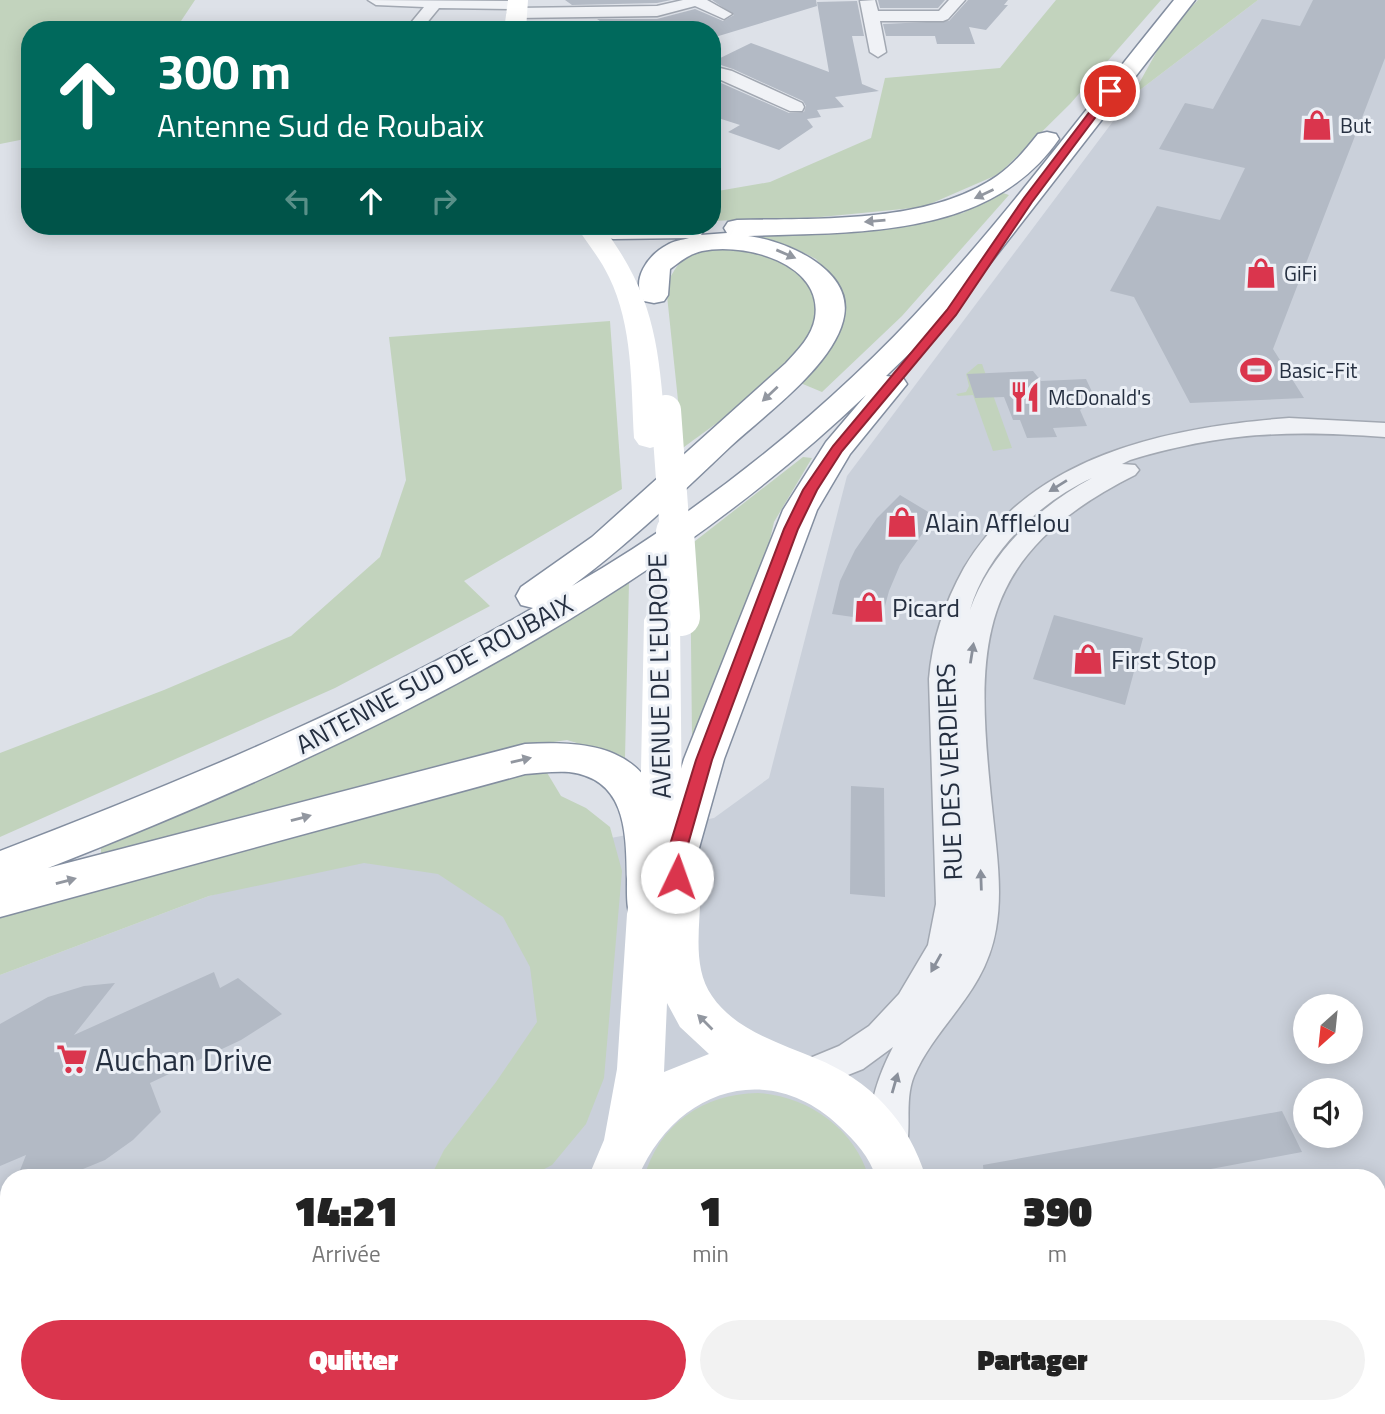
<!DOCTYPE html>
<html lang="fr">
<head>
<meta charset="utf-8">
<style>
	body { margin:0; font-family:"Titillium Web",sans-serif; background:#f2f2f2; color:#222; height:100vh; display:flex; flex-direction:column; font-size:26px; white-space:nowrap }
	* { box-sizing:border-box; margin:0 }
	p { font-size:23px; color:#767676 }
	.icon { flex:none; width:38px; height:38px; fill:none; stroke:currentColor; stroke-width:2; stroke-linecap:round; stroke-linejoin:round }
	.map { position:relative; flex:1; overflow:hidden }
	.details { position:absolute; left:0px; top:1169px; width:1386px; height:245px; display:flex; flex-direction:column; background:#fff; border-radius:28px 28px 0 0; box-shadow:0 4px 18px #0003 }
	.details>* { flex:none }
	.banner { position:absolute; left:21px; top:21px; width:700px; height:214px; border-radius:28px; box-shadow:0 4px 18px #0003; background:#00695c; color:#fff; overflow:hidden }
	.needle { width:46px; rotate:207deg }
	.buttons { position:absolute; left:1293px; top:994px; display:grid; gap:14px }
	.buttons a { display:grid; place-items:center; width:70px; height:70px; border-radius:50%; background:#fff; box-shadow:0 4px 18px #0003; font-size:35px }
	.pin { position:absolute; display:grid; place-items:center; width:60px; height:60px; color:#fff; margin:-30px; border:4px solid #fff; border-radius:50%; box-shadow:0 2px 7px #0007 }
	.me { position:absolute; width:77px; margin:-38px; rotate:3deg; stroke-linejoin:round; filter:drop-shadow(0 0 5px #0008) }
	.turn { display:flex; align-items:center; gap:24px; height:147px; padding:0 21px; font-size:32px }
	.turn .icon { width:91px; height:91px; stroke-width:2.5 }
	.turn b { display:block; font-size:49px; line-height:60px }
	.lanes { display:flex; align-items:center; height:66px; padding:0 21px; background:#0003; justify-content:center; gap:35px; direction:ltr }
	.lanes .off { opacity:.35 }
	.eta { display:flex; justify-content:space-evenly; align-items:center; height:119px; text-align:center }
	.eta b { font-size:42px; font-weight:800; line-height:49px }
	.button { display:flex; gap:14px; margin-top:auto; padding:14px 21px }
	.button a { flex:1; height:80px; border-radius:42px; background:#da354d; color:#fff; font-size:28px; font-weight:800; line-height:80px; text-align:center }
	.button a+a { background:#f2f2f2; color:#222 }
	.map>svg:first-child { display:block }
</style>
</head>
<body>
<div class="map">
<svg width="1385" height="1414" viewBox="0 0 1385 1414">
	<rect width="100%" height="100%" fill="#dde1e8"/>
	<!-- built -->
	<path fill="#cad0da" fill-rule="evenodd" d="M1258,0H1385V1414H0V975L209,896L532,803L611,838L714,818L769,778L847,476L1132,96ZM1306,1006H1351V1052H1306ZM1306,1090H1351V1136H1306ZM9,1178H1377V1405H9Z"/>
	<!-- green -->
	<path fill="#c2d3bd" d="M0,0H195L175,30H30V100L25,105L30,107V138L0,144Z
		M1056,0H1161L1070,104L999,174L923,207L821,217L712,221V192L770,182L871,138L885,78L1000,68Z
		M1198,0H1258L1132,96L1167,33Z
		M1000,192L1009,195L902,316L822,392L798,382L835,282L816,259L794,248L731,235L932,218L963,213Z
		M714,248C747,250 780,255 805,278C861,331 719,420 683,448L666,286C679,259 685,254 714,248Z
		M610,321L622,489L464,581L490,606L335,688L0,837V753L164,690L291,636L380,557L406,480L389,337Z
		M978,364H982L1012,448L993,451L973,395L958,396L956,394L966,392L969,386L966,374Z
		M803,457L812,458L774,522L765,561L698,739H692L690,545Z
		M629,582L625,758L567,740L527,746L101,856V846L320,753L482,669Z
		M546,771L561,796L586,808L610,827L622,871L604,1078L586,1124L552,1165L527,1178H430L444,1150L496,1082L537,1022L530,967L503,917L438,874L364,863L209,896L0,975V916L476,783Z
		M758,1093C808,1096 855,1129 869,1178H644C659,1124 703,1094 758,1093Z"/>
	<!-- building -->
	<path fill="#b3bac5" d="M565,0H671L657,3L572,5Z
		M712,0H816L817,6L712,38V30H670L659,23L639,29L613,30L597,19H657L695,9L723,21L734,15Z
		M878,0H945L938,8H880Z
		M968,0H1008L1004,5H1008L986,30L969,27L975,44H937L935,36H886L883,24L949,21Z
		M1313,0H1385V58L1273,349L1304,398L1190,403L1134,297L1110,291L1157,206L1220,220L1245,168L1159,149L1185,103L1213,109L1262,19L1300,26Z
		M857,1L864,36H852L862,84L879,91L835,97L844,107L817,110L821,117L807,119L813,127L779,150L728,132L740,125L712,116V79L789,113L804,112L806,106L803,101L733,69L712,62L751,43L829,72L817,2Z
		M1033,371L1041,381L1086,379L1094,396L1080,410L1087,426L1053,428L1057,437L1027,438L1020,420H1013L1004,397L975,398L967,374Z
		M900,495L935,516L900,565L889,591L881,621L832,614L840,581L855,550L877,518Z
		M1054,615L1143,638L1125,705L1033,679Z
		M851,786L884,788L885,897L850,894Z
		M214,972L220,988L238,978L282,1014L241,1040L150,1083L161,1112L133,1140L105,1160L61,1178H17L26,1155L0,1166V1024L48,997L84,986L115,983L74,1035Z
		M1282,1111L1302,1152L1163,1178H984L983,1165Z"/>
	<g fill="none" stroke-linecap="round" stroke-linejoin="round">
		<defs>
			<path id="street" d="M368,0L522,1L525,4L517,8L657,6L683,0H707L732,14L724,19L695,6L657,16L516,18L508,13L516,9L439,8L421,30H405L424,7L376,5Z
				M875,0L878,11H939L949,0H965L948,19L943,21H880L886,52L878,57L870,52L860,1Z
				M712,66L732,71L802,103L804,107L802,111H790L712,76Z
				M1289,418L1385,423V437C1288,430 1224,432 1130,460L1122,464L1135,465L1139,470L1135,475C974,556 975,645 992,807C996,847 1003,890 996,929C985,994 937,1023 914,1076C903,1103 914,1134 903,1159L890,1164L877,1159C861,1123 876,1080 893,1047L863,1069L805,1092L793,1087L788,1076L793,1065L839,1046L869,1026L899,994L928,945L936,904L929,679C932,640 945,602 964,568C1031,455 1167,427 1289,418ZM1092,478C1039,506 990,553 970,610C986,553 1039,502 1092,478Z"/>
			<path id="highway" d="M1174,0H1195L988,266L914,349L886,376L903,378L907,384L850,454L817,510L724,759L699,848L693,860L678,865L669,862L671,914L664,927L649,932L634,927C626,911 627,897 627,879C626,833 627,779 569,772C555,771 539,773 525,774L0,917V851C183,781 363,706 533,608L521,605L516,596L521,587L592,537L786,363C798,350 812,336 815,318C824,263 744,242 702,251C689,254 681,261 670,269L668,295L664,301L654,303L644,301C630,280 648,255 667,245C673,241 682,240 689,238L613,239L604,237L600,231L603,226H701L704,230L701,235L727,233L724,228L728,222L737,220C819,218 928,224 997,176C1013,165 1026,149 1038,134L1047,132L1056,134L1059,139C990,239 856,232 748,236C786,241 857,270 843,321C831,367 766,414 731,446C679,495 629,544 572,586C702,511 832,407 933,295C1018,201 1094,98 1174,0ZM866,395L826,442L783,510L684,759L664,825C652,747 590,740 525,744L48,868C342,752 634,616 866,395Z"/>
		</defs>
		<!-- street casing -->
		<use href="#street" stroke="#a2a8b2" stroke-width="3"/>
		<!-- highway casing -->
		<use href="#highway" stroke="#838ea0" stroke-width="3"/>
		<!-- street -->
		<use href="#street" fill="#f0f2f6" fill-rule="evenodd"/>
		<!-- secondary -->
		<path fill="#fff" fill-rule="evenodd" d="M508,0H528L526,30H504Z
			M576,226H602C657,298 659,351 666,438L661,445L650,448L639,445L634,438C631,384 633,326 609,277C600,258 587,243 576,226Z
			M662,607L675,611L680,620L682,820L679,846L693,851C713,890 683,955 712,996C735,1030 779,1043 815,1058C870,1080 909,1121 926,1178H876C870,1157 855,1141 839,1126C767,1058 674,1091 638,1178H588L604,1140L617,1069L627,914L640,820L644,620L649,611ZM667,1003L680,1027L709,1054L664,1072Z
			M679,1405H735L738,1414H682Z
			M756,1405H813L809,1414H753Z"/>
		<!-- highway -->
		<use href="#highway" fill="#fff" fill-rule="evenodd"/>
		<!-- secondary-bridge-far1 -->
		<path stroke="#fff" stroke-width="30" d="M666,410L675,534"/>
		<!-- secondary-bridge -->
		<path stroke="#fff" stroke-width="38" d="M675,532L681,617"/>
	</g>
	<!-- one-way arrows -->
	<defs><path id="oneway-solid" d="M-6-.8H1V-3.2L6.5 0L1 3.2V.8H-6Z" transform="scale(1.75)"/></defs>
	<g fill="#9297a0">
		<use href="#oneway-solid" transform="translate(984 194) rotate(155)"/>
		<use href="#oneway-solid" transform="translate(875 221) rotate(175)"/>
		<use href="#oneway-solid" transform="translate(786 254) rotate(23)"/>
		<use href="#oneway-solid" transform="translate(770 394) rotate(137)"/>
		<use href="#oneway-solid" transform="translate(521 760) rotate(-13)"/>
		<use href="#oneway-solid" transform="translate(301 818) rotate(-15)"/>
		<use href="#oneway-solid" transform="translate(66 881) rotate(-15)"/>
		<use href="#oneway-solid" transform="translate(705 1022) rotate(-135)"/>
	</g>
	<g fill="#8a909b">
		<use href="#oneway-solid" transform="translate(1058 486) rotate(148)"/>
		<use href="#oneway-solid" transform="translate(972 653) rotate(-81)"/>
		<use href="#oneway-solid" transform="translate(981 880) rotate(-92)"/>
		<use href="#oneway-solid" transform="translate(936 963) rotate(119)"/>
		<use href="#oneway-solid" transform="translate(895 1083) rotate(-74)"/>
	</g>
	<!-- route -->
	<path fill="#da354d" stroke="#8e2232" stroke-width="2" d="M1107,89L1115,91L1032,202L956,315L842,451L817,490L798,529L712,760L687,848L686,877L684,882L677,884L671,882L669,877V848L696,760L784,529L803,490L833,446L947,310L1024,198Z"/>
	<!-- icons -->
	<defs>
		<symbol id="shop-bare" viewBox="-9 -9 18 18"><path d="M-5-2.5h2.3a2.7 3.5 0 0 1 5.4 0H5L5.5 6h-11ZM-1.5-2.5h3a1.5 2.3 0 0 0-3 0Z" fill="#da354d" stroke="#ecf0f6" stroke-width="2.5" paint-order="stroke"/></symbol>
		<symbol id="stadium-bare" viewBox="-9 -9 18 18"><path d="M0-5a6.5 5 0 1 0 0 10a6.5 5 0 1 0 0-10ZM-3.5-1.8h7v3.6h-7Z" fill="#da354d" stroke="#ecf0f6" stroke-width="2.5" paint-order="stroke"/></symbol>
		<symbol id="restaurant-bare" viewBox="-9 -9 18 18"><path d="M-5-6h1v4h1v-4h1v4h1v-4h1v5L-1.5 .5V6h-2V.5L-5-1ZM5-6V6H3V1.5H1.5Q1.5-4 5-6Z" fill="#da354d" stroke="#ecf0f6" stroke-width="2.5" paint-order="stroke"/></symbol>
		<symbol id="supermarket-bare" viewBox="-9 -9 18 18"><path d="M-6-5.5h2.5l.6 2H6L4.5 2H-2.5L-4.4-4H-6ZM-1.5 3.2a1.3 1.3 0 1 0 .1 0ZM3 3.2a1.3 1.3 0 1 0 .1 0Z" fill="#da354d" stroke="#ecf0f6" stroke-width="2.5" paint-order="stroke"/></symbol>
	</defs>
	<g fill-rule="evenodd">
		<use href="#shop-bare" x="1295" y="103" width="44" height="44"/>
		<use href="#shop-bare" x="1239" y="251" width="44" height="44"/>
		<use href="#stadium-bare" x="1234" y="348" width="44" height="44"/>
		<use href="#restaurant-bare" x="1003" y="375" width="44" height="44"/>
		<use href="#shop-bare" x="880" y="500" width="44" height="44"/>
		<use href="#shop-bare" x="847" y="585" width="44" height="44"/>
		<use href="#shop-bare" x="1066" y="637" width="44" height="44"/>
		<use href="#supermarket-bare" x="50" y="1037" width="44" height="44"/>
	</g>
	<g text-anchor="middle" dominant-baseline="central" stroke-width="6" stroke-linejoin="round" paint-order="stroke">
		<!-- far-poi labels -->
		<g font-size="21" fill="#252f40" stroke="#ecf0f6" text-anchor="start">
			<text x="1340" y="125">But</text>
			<text x="1284" y="273">GiFi</text>
			<text x="1279" y="370">Basic-Fit</text>
			<text x="1048" y="397">McDonald's</text>
		</g>
		<!-- poi labels -->
		<g font-size="26" fill="#252f40" stroke="#ecf0f6" text-anchor="start">
			<text x="925" y="522">Alain Afflelou</text>
			<text x="892" y="607">Picard</text>
			<text x="1111" y="659">First Stop</text>
		</g>
		<!-- street labels -->
		<g font-size="26" fill="#252f40" stroke="#ecf0f6">
			<text transform="translate(434 674) rotate(-28)">ANTENNE SUD DE ROUBAIX</text>
			<text transform="translate(659 676) rotate(-91)">AVENUE DE L'EUROPE</text>
			<text transform="translate(949 772) rotate(-92)">RUE DES VERDIERS</text>
		</g>
		<!-- near-poi labels -->
		<g font-size="32" fill="#252f40" stroke="#ecf0f6" text-anchor="start">
			<text x="95" y="1059">Auchan Drive</text>
		</g>
	</g>
</svg>
<div class="buttons">
<a><svg class="needle" viewBox="-14 -14 28 28"><path d="M0-13l5 13h-10z" fill="#e53935"/><path d="M0 13l5-13h-10z" fill="#767676"/></svg></a>
<a><svg class="icon" aria-label="sound" viewBox="0 0 24 24"><path d="M4 9h4l5-4v14l-5-4H4zM17 9q2 3 0 6"/></svg></a>
</div>
<div class="pin" style="left:1110px;top:91px;background:#d93025"><svg class="icon" aria-label="arrive" viewBox="0 0 24 24"><path d="M6 21V4h12l-3 4 3 4H6"/></svg></div>
<svg class="me" style="left:677px;top:877px" viewBox="-20 -20 40 40"><circle r="19" fill="#fff"/><path d="M0-13L10 11 0 6-10 11z" fill="#da354d"/></svg>
<div class="banner">
<div class="turn"><svg class="icon" aria-label="ahead" viewBox="0 0 24 24"><path d="M12 20V5M6 11l6-6 6 6"/></svg><div><b>300 m</b>Antenne Sud de Roubaix</div></div>
<div class="lanes"><svg class="icon off" aria-label="left" viewBox="0 0 24 24"><path d="M17 20v-9H6M10 6l-5 5 5 5"/></svg><svg class="icon" aria-label="ahead" viewBox="0 0 24 24"><path d="M12 20V5M6 11l6-6 6 6"/></svg><svg class="icon off" aria-label="right" viewBox="0 0 24 24"><path d="M7 20v-9h11M14 6l5 5-5 5"/></svg></div>
</div>
<section class="details">
<div class="eta">
<div><b>14:21</b><p>Arrivée</p></div>
<div><b>1</b><p>min</p></div>
<div><b>390</b><p>m</p></div>
</div>
<div class="button"><a>Quitter</a><a>Partager</a></div>
</section>
</div>
</body>
</html>
